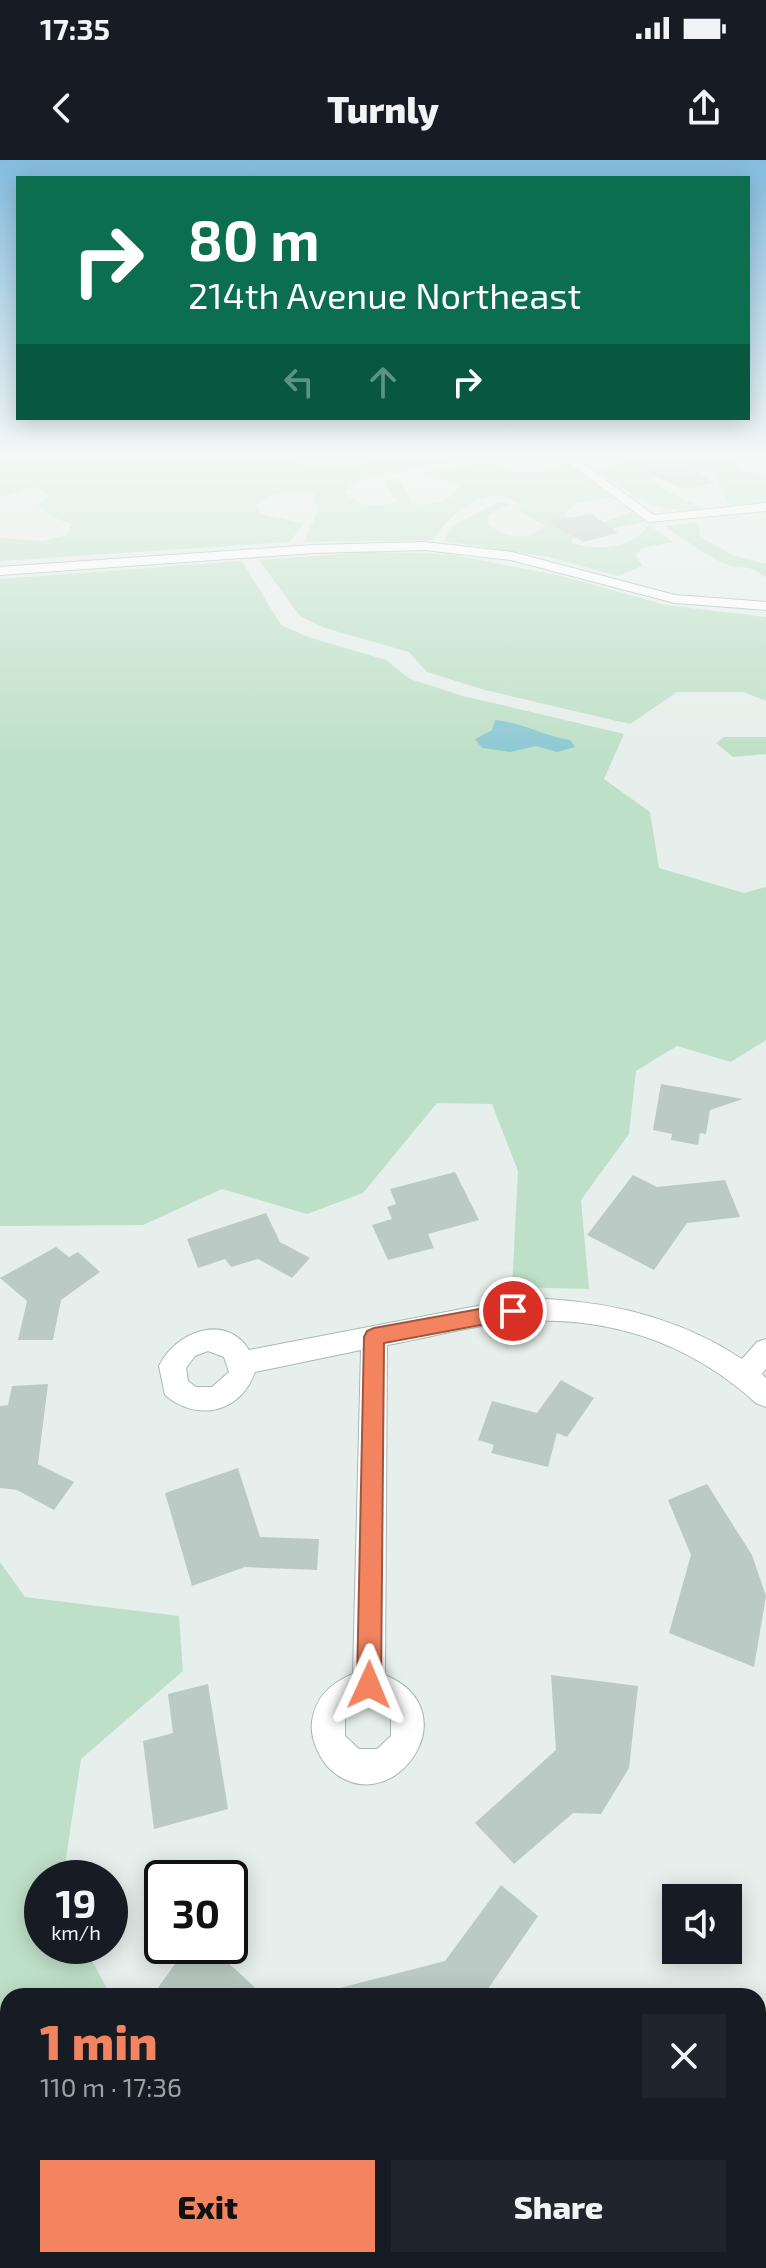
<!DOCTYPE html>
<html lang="en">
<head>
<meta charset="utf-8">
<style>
	body { margin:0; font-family:"Exo 2",sans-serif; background:#20242c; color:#f1f3f6; height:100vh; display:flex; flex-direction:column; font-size:30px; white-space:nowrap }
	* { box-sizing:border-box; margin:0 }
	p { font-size:26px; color:#9ea1a6 }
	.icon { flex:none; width:44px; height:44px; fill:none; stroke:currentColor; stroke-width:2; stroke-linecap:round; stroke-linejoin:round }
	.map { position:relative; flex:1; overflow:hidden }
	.side { position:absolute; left:0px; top:1828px; width:766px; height:280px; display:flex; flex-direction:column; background:#171b24; border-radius:24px 24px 0 0; box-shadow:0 4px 20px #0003 }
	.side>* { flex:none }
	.hud { position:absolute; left:16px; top:16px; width:734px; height:244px; border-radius:0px; box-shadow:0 4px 20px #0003; background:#0b6e4f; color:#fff; overflow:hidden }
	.buttons { position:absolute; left:662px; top:1724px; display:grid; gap:16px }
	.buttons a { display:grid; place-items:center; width:80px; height:80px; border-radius:0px; background:#171b24; box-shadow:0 4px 20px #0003; font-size:40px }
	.speed { position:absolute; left:24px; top:1700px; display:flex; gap:16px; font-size:40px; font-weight:700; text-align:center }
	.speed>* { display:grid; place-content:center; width:104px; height:104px; border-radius:50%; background:#171b24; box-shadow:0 4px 20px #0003; line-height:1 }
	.speed small { font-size:20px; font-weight:400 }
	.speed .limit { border:4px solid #111; border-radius:12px; background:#fff; color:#111 }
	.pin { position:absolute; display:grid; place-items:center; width:68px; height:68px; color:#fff; margin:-34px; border:4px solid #fff; border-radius:50%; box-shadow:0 2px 8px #0007 }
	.me { position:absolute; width:88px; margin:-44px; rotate:1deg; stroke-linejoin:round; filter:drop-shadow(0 0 6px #0008) }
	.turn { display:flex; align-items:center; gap:28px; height:168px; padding:0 40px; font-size:36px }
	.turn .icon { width:104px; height:104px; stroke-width:2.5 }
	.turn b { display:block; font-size:56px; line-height:68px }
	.lanes { display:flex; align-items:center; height:76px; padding:0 40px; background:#0003; justify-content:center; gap:40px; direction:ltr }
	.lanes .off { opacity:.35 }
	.round { display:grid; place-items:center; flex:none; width:84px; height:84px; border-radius:0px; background:#20242c }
	.overview { display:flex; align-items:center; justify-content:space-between; height:136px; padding:0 40px }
	h1 { font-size:48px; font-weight:800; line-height:60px; color:#f4845f }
	.button { display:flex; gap:16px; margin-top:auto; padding:16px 40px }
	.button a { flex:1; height:92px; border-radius:0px; background:#f4845f; color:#111; font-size:32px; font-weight:800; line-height:92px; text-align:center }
	.button a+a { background:#20242c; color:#f1f3f6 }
	.status { display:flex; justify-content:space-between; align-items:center; height:56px; padding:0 40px; background:#171b24; direction:ltr }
	.status svg { height:22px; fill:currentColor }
	header { display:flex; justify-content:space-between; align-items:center; height:104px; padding:0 40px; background:#171b24; font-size:36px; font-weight:800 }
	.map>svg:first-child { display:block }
</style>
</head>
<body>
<div class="status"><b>17:35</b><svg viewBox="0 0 49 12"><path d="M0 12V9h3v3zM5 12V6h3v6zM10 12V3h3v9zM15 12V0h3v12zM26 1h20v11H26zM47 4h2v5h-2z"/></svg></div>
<header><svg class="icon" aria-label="back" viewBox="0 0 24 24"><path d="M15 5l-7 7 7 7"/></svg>Turnly<svg class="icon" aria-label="share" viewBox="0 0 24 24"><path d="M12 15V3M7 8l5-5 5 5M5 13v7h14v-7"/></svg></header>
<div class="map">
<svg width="766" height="2108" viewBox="0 0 766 2108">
	<rect width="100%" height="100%" fill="#e6efeb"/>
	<!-- built -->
	<path fill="#d4dfda" d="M0,2018L8,2063V2100H15L16,2108H0Z"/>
	<!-- green -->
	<path fill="#bfe0c8" d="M0,297H295L302,305C326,306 357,311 377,297H492L420,307L359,320L344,331C358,348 378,347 397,342L385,324L388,319L399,318L413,344C435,345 446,344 460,326C447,318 433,321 420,314L427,310L495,302C518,318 543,313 568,303L612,337L576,343L565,353L570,363L586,368L632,352L645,362L574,376L571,383C598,391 632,389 649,365L673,382L642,388L636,395L642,406L618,416L549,397L444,381L450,367L498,342L509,344L489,355V365C506,378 528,382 545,366L519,351L521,345C515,342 508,337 503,336C475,332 446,359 433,380L304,382L319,348L313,340L315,333C293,332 271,328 256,346L261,354L304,364L289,382L0,401V378L43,381L67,375L71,364L52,357L38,345L50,337L35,327L0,337Z
		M654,297H726L745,311L766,314V342L729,346L716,314L688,307L651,318C665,334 685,337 703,349C651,354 637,338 597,310Z
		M698,362L700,376L732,395L766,404V441V418C743,400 745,412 725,404C703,394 685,380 665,366Z
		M373,392L449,394L562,416L665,445L766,457V541L744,532H677L630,564L485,530L427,512L409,492L325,468L300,456L259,400Z
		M242,401L281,465L308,477L386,500L410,519L463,536L624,574L604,619L650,652L659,708L744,733L766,727V880L731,902L677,886L636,911L629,974L581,1040L589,1129L512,1127L518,1011L492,944L437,943L363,1033L307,1054L222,1029L143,1065L0,1066V419Z
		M724,577H766V594L733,597L716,583Z
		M0,1402L25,1437L179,1456L183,1511L81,1599L63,1718H42V1786H84L111,1836H8V2063L0,2018Z
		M15,2100H398L396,2108H16Z"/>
	<!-- water -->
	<path fill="#8ec9d4" d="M495,560C522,562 543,576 570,580L575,587L557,592L536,586L510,592L482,588L475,579L492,570Z"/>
	<!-- building -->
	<path fill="#bbcac4" d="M613,297H672L715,323L683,329Z
		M592,354L618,373L583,382L547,361Z
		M661,924L743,939L710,950L706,974L700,973L698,985L671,980L672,974L653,970Z
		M455,1012L479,1060L428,1074L434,1088L388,1100L372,1065L392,1059L387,1047L396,1044L390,1029Z
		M633,1015L657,1027L725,1020L740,1057L687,1063L654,1110L587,1075Z
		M266,1053L280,1082L310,1098L292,1118L258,1099L231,1107L225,1099L198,1108L187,1079Z
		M56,1087L69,1097L78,1092L100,1112L61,1140L53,1180H18L27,1141L0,1118Z
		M561,1220L594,1238L567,1277L557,1273L548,1307L491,1293L494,1285L478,1280L492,1241L537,1253Z
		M48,1224L38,1304L74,1322L54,1350L17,1330L0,1328V1246L8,1245L12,1226Z
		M238,1308L260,1377L319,1379L317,1410L245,1407L192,1426L165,1333Z
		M707,1324L752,1395L766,1436L754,1507L669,1473L691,1395L668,1340Z
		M551,1515L638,1526L629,1608L601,1654L573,1653L514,1704L475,1663L556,1590Z
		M208,1524L228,1649L154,1669L143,1581L173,1573L168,1534Z
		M501,1725L538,1756L483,1836H340V1828L445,1801Z
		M188,1786H234L224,1799L264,1836H152Z"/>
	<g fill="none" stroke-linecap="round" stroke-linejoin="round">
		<defs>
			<path id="street" d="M561,297H574L654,355L766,343V351L648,362Z
				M547,1139C617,1143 683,1160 742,1199L757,1182L766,1179V1209L762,1214L766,1218V1247L756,1243C689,1182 606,1154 514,1162C472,1165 429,1178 387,1185L385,1515C475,1552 388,1668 328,1607C318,1596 310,1577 312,1562C315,1537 331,1523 353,1514L361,1190L255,1212C241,1252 198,1263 165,1235L159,1206C175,1172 226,1152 249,1190L493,1143ZM208,1191L224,1197L229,1212L212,1227H196L188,1221L186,1208L195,1196ZM359,1544H377L391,1557V1576L377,1589H359L345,1576V1557Z"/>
			<path id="secondary" d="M425,382L512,392L675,435L766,442V450L675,443L511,400L425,390L313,393L0,415V407L313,385Z"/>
		</defs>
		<!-- street casing -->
		<use href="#street" stroke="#a8b8b2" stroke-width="2"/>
		<!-- secondary casing -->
		<use href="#secondary" stroke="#a4bbb3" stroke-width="2"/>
		<!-- street -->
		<use href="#street" fill="#fff" fill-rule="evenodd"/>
		<!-- secondary -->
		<use href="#secondary" fill="#fff" fill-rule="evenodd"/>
	</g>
	<!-- sky -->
	<linearGradient id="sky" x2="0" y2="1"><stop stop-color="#84bce0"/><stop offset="0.5" stop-color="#f4f8f6"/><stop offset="1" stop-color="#f4f8f6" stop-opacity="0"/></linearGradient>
	<rect width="766" height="592" fill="url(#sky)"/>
	<!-- route -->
	<path fill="#f4845f" stroke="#9f563e" stroke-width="2" d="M513,1143L520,1145L523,1151L520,1157L513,1159L384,1183L381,1525L377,1534L369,1538L360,1534L357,1525L364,1177L367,1171L374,1168Z"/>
</svg>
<div class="buttons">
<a><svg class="icon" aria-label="sound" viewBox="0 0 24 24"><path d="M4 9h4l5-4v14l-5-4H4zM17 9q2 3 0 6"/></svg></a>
</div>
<div class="speed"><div>19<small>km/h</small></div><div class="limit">30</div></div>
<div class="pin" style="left:513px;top:1151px;background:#d93025"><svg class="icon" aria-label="arrive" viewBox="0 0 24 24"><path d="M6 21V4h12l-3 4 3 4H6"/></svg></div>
<svg class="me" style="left:369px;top:1525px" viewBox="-20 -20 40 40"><path d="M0-17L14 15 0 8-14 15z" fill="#f4845f" stroke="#fff" stroke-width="4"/></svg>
<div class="hud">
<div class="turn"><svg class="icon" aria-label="right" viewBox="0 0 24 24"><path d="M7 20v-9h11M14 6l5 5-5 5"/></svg><div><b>80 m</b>214th Avenue Northeast</div></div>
<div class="lanes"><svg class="icon off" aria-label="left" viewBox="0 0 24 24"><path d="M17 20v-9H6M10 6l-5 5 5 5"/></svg><svg class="icon off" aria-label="ahead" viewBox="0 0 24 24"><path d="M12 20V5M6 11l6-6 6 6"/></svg><svg class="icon" aria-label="right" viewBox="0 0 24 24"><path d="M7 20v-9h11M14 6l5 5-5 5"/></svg></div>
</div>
<section class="side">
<div class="overview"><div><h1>1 min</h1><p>110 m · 17:36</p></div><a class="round"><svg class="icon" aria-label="close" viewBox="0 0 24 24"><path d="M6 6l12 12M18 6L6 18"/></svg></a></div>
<div class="button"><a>Exit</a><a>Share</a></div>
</section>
</div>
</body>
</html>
